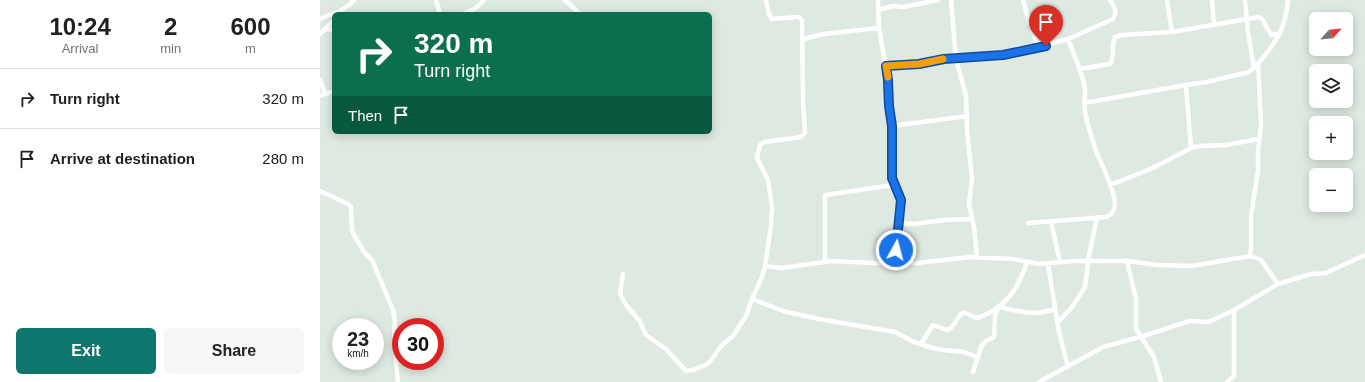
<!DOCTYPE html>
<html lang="en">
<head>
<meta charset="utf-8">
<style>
	body { margin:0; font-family:Helvetica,sans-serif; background:#f6f6f6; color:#202124; height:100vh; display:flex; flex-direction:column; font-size:15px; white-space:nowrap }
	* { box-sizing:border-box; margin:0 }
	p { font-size:13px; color:#757577 }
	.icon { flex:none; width:22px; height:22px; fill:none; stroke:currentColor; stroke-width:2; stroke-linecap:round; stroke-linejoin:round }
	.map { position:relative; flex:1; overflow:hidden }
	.side { display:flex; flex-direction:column; background:#fff; width:320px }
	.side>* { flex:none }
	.banner { position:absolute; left:12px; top:12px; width:380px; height:122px; border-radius:6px; box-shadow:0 2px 10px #0003; background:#0b6e4f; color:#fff; overflow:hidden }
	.needle { width:26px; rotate:63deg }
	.fabs { position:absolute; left:989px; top:12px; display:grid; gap:8px }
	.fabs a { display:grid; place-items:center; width:44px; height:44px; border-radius:6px; background:#fff; box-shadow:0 2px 10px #0003; font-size:20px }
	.speed { position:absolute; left:12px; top:318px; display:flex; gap:8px; font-size:20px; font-weight:700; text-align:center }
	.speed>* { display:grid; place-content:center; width:52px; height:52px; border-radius:50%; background:#fff; box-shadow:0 2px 10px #0003; line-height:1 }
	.speed small { font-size:10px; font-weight:400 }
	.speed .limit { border:6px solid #d22; background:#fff; color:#111 }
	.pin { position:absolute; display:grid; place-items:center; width:34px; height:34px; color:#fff; margin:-41px -17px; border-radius:50% 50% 50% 0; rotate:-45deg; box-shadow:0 0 4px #0007 }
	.pin .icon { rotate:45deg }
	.me { position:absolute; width:44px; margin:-22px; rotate:7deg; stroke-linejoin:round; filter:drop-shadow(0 0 3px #0008) }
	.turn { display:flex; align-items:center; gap:14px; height:84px; padding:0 16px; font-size:18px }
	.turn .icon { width:52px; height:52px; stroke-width:2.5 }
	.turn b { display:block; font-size:28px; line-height:34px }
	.then { display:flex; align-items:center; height:38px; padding:0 16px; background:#0003; gap:8px; font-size:15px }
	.eta { display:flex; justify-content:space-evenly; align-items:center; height:68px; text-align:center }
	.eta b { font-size:24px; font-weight:700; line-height:28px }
	.button { display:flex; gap:8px; margin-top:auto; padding:8px 16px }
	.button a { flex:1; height:46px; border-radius:6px; background:#0f766e; color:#fff; font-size:16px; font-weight:700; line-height:46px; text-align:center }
	.button a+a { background:#f6f6f6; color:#202124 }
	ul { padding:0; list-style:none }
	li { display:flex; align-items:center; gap:12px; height:60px; padding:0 16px; border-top:1px solid #e0e0e0 }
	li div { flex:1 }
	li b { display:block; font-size:15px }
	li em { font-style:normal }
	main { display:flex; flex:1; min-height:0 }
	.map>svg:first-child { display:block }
</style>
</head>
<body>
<main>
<section class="side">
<div class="eta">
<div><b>10:24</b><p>Arrival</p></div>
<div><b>2</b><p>min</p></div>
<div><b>600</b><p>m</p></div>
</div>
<ul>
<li><svg class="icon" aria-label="right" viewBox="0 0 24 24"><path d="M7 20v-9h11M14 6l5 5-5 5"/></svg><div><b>Turn right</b></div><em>320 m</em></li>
<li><svg class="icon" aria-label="arrive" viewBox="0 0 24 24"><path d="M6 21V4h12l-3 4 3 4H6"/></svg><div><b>Arrive at destination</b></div><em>280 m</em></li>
</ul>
<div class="button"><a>Exit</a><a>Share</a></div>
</section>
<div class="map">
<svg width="1045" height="382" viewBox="0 0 1045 382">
	<rect width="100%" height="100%" fill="#dee9e2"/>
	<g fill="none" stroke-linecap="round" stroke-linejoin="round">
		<!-- street -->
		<path stroke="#fff" stroke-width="4.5" d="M116,0L120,14
			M245,0L260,14
			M558,0L559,28L568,80L569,106L572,126V178L581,200L579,223L574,263
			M631,0L636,59L646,96L647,130L652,178L649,204L654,227L657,257
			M703,0L709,22L718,47
			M847,0L852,32
			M892,0L894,24
			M925,0L928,32L934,68
			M558,10L573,6L583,7L618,0
			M143,14L156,8L164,0
			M0,19C12,13 25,11 34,0
			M5,29L14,20
			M0,34L5,29L14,30
			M483,39L503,34L559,28
			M565,66L599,64L624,59H636L661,55L693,54L748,39L793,19C798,12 794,6 790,0
			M759,69L790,64C795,56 791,46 795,37L802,35L852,32L939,17L943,20L951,35L960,33
			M0,80L5,93
			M866,85L871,148
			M0,96L14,91
			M764,103L866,85L887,82L929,72C934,68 937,64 942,59C958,40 966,25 968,0
			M572,126L647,116
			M790,185L833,168L871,148L880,146L906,145L939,139
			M0,191L28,204L31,207L32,230L34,235L44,252L52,260L73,310L75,321L74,339L78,382
			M731,221L740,262
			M579,223L594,224L625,220L652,219
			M708,223L786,217C792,215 795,209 795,203C793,183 780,164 774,145C770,132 765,118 764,104C764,98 766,94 765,88C762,72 754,55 748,39
			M930,256L931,245V216L938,171V151L941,125L938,63
			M505,261V195L574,185
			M807,261L816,299V329L834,357L841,382
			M728,264L739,332L748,367
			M445,266L462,268L512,261L554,263H597L650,257L693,259L719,264L754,261H807L838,265L872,266L930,256L941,260L958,284
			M303,274L300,294L306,305L319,320L326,335L346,349L366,371L373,370L388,364L402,345L413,336L426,316L432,299L442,277L445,266L451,226L452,207L448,180L437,158L440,145L444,142L481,137L485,133L483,101L482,20L479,17H476L452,19L449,14L446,0
			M432,299L463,311L499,319L575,332L594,342L613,348L623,350L644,352L657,357
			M680,307C701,312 714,316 735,309
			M738,322L752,307L765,287L769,255L777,218
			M601,344L613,325L627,330L631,328L641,314L645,313L657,318C685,309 698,289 707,262
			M653,372L662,345L666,341L674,337L675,316L678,308
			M719,382L783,347L820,337L870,321L887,322L893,320L914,310L958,284L991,274L1006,273L1045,255
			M907,382L914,376V310"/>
	</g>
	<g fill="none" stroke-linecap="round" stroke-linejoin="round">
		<defs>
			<path id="route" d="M576,250L581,200L572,178V126L569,106L568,80L566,66L599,64L624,59L683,55L726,46"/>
		</defs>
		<!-- route casing -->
		<use href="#route" stroke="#114b97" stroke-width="10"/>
		<!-- route -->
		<use href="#route" stroke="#1a73e8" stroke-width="7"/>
		<!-- slow -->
		<path stroke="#f59e0b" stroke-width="7" d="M568,77L566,66L599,64L623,59"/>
	</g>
</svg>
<div class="fabs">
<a><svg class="needle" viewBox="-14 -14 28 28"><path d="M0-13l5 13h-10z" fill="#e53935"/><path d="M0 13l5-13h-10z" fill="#757577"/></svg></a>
<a><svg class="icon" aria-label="layers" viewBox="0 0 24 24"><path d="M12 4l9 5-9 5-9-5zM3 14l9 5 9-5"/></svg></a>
<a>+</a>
<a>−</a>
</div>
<div class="speed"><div>23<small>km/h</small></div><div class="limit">30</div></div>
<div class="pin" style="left:726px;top:46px;background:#d93025"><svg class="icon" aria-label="arrive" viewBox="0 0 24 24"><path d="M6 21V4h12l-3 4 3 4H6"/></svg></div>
<svg class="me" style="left:576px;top:250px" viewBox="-20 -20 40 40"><circle r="17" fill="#1a73e8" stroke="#fff" stroke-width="3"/><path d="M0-11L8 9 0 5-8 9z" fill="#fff"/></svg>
<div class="banner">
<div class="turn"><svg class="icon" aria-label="right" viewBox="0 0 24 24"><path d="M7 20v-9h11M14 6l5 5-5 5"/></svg><div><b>320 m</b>Turn right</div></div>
<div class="then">Then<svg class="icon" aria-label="arrive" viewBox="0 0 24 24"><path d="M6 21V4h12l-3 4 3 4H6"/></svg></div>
</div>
</div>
</main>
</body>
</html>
